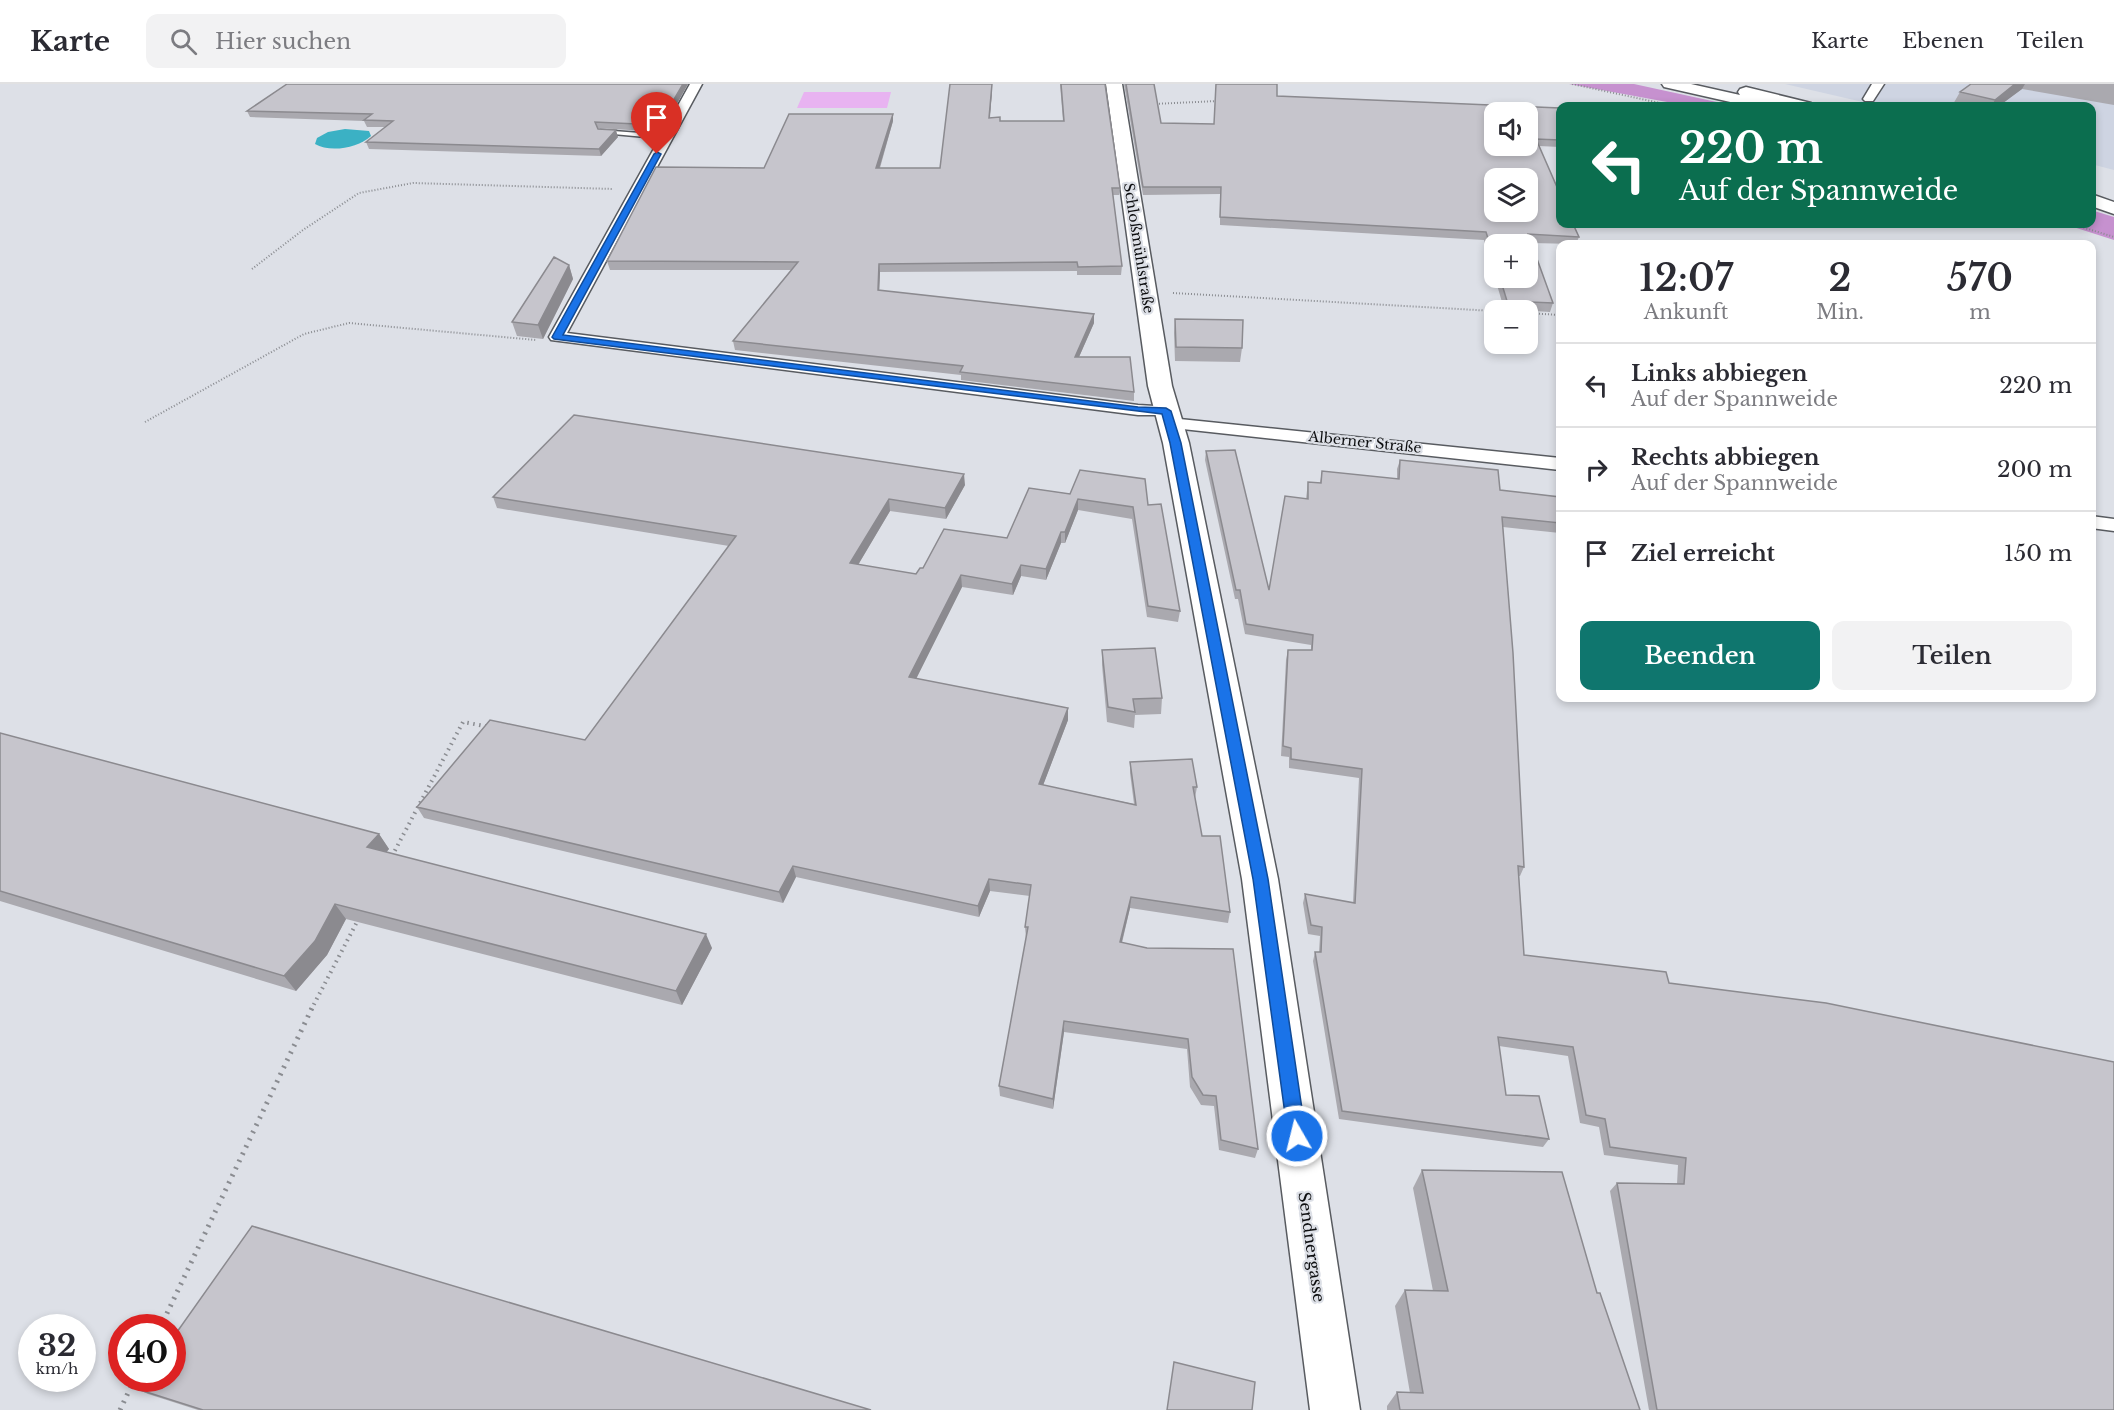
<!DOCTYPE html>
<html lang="de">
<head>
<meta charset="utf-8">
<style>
	body { margin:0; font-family:"Libre Baskerville",serif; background:#f2f2f3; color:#2b2b33; height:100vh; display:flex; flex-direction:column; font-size:22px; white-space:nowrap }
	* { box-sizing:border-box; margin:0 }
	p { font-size:20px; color:#7c7c81 }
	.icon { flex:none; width:33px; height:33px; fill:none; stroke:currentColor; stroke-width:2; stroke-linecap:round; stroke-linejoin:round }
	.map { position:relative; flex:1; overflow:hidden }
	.drawer { position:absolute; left:1556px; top:156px; width:540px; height:462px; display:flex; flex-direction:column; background:#fff; border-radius:12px; box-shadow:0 3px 9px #0003 }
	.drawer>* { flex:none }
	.hud { position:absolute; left:1556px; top:18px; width:540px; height:126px; border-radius:12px; box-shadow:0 3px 9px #0003; background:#0b6e4f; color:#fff; overflow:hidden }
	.fabs { position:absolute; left:1484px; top:18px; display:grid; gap:12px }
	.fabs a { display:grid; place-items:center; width:54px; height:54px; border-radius:12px; background:#fff; box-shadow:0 3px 9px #0003; font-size:30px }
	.speed { position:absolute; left:18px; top:1230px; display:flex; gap:12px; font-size:30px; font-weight:700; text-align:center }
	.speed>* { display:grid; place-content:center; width:78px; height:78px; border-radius:50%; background:#fff; box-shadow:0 3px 9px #0003; line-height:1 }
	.speed small { font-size:15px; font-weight:400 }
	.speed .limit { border:9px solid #d22; background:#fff; color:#111 }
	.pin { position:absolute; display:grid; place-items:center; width:51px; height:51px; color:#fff; margin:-62px -26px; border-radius:50% 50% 50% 0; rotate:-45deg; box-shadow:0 0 6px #0007 }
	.pin .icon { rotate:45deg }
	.me { position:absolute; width:66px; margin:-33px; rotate:352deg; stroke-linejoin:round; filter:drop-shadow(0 0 4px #0008) }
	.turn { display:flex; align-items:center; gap:21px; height:126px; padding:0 24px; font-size:27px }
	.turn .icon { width:78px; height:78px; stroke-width:2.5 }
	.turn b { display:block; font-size:42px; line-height:51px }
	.eta { display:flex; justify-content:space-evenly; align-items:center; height:102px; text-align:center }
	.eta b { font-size:36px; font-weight:600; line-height:42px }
	.primary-button { display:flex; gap:12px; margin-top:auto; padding:12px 24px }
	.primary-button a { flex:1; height:69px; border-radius:12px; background:#0f766e; color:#fff; font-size:24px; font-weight:600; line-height:69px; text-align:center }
	.primary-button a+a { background:#f2f2f3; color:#2b2b33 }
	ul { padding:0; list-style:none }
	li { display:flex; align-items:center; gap:18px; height:84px; padding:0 24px; border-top:2px solid #e1e1e2 }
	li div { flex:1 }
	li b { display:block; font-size:22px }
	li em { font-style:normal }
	header { display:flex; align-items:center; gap:36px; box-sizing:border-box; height:84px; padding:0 30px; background:#fff; border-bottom:2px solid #e1e1e2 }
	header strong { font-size:28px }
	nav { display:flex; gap:33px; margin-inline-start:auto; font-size:21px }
	.search { width:420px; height:54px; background:#f2f2f3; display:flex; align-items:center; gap:15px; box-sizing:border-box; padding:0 21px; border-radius:12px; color:#7c7c81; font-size:22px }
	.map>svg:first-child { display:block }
</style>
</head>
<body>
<header>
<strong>Karte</strong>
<div class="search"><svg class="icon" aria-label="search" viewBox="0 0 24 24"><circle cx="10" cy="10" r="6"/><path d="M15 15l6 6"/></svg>Hier suchen</div>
<nav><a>Karte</a><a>Ebenen</a><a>Teilen</a></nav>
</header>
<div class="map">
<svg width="2114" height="1326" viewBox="0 0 2114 1326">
	<rect width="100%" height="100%" fill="#dde0e7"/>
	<!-- built -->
	<path fill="#ced4e2" d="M1785,0H2114V86L2091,80V22H1880Z"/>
	<!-- green -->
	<path fill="#e8b3f1" d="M804,8H891L887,24H797Z"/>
	<!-- forest -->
	<path fill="#c691cf" d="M1569,0H1634L1735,22H1689Z
		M2091,126L2114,133V156L2064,140H2091Z"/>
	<!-- water -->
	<path fill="#3bb1c4" d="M345,45L369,47L371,52C358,64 330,69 315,60L317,54L328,48Z"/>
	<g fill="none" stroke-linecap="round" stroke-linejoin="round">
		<defs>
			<path id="lane" d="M600,46L667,51L670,53L667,55L602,49Z"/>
			<path id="street" d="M690,0H702L567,249L1138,321L1172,323L1175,327L1172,331H1138L551,256L549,253Z
				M1872,0H1884L1873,17H1865L1863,15Z
				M1170,334L1560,374V386L1164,343L1161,339L1164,335Z
				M2091,432L2114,435V447L2091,444Z"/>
			<path id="secondary" d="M1106,0H1122L1172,302L1189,359L1278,795L1360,1326H1310L1242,795L1163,359L1148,302Z"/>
			<path id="highway" d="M1662,0H1691L1740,11L1738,8L1740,5L1746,3L1811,19L1813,22H1787L1773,19L1775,22H1748L1664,3Z
				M2091,110L2114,118V130L2091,122Z"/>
		</defs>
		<!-- lane casing -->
		<use href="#lane" stroke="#585b60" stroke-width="3"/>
		<!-- street casing -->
		<use href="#street" stroke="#585b60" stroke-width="3"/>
		<!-- secondary casing -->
		<use href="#secondary" stroke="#585b60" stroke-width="3"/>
		<!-- highway casing -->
		<use href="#highway" stroke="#585b60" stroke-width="3"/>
		<!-- path-far2 -->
		<path stroke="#8a8c91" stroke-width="2" stroke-dasharray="1 2" stroke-linecap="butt" d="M1572,0L1660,19
			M1153,20L1218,17
			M2072,140L2114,153
			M252,185L303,146L359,109L413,99L613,105
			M1173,209L1494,227
			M1527,229L1560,231
			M145,338L304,250L349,239L536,256"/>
		<!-- path-far1 -->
		<path stroke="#8a8c91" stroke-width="4" stroke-dasharray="1.5 4.5" stroke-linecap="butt" d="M392,772L463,638L490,643
			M311,926L359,834"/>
		<!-- path -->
		<path stroke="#8a8c91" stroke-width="5" stroke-dasharray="2 6" stroke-linecap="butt" d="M160,1244L312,924
			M120,1326L135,1294"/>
		<!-- lane -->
		<use href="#lane" fill="#fff" fill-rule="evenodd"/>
		<!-- street -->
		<use href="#street" fill="#fff" fill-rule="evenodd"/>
		<!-- secondary -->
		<use href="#secondary" fill="#fff" fill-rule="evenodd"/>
		<!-- highway -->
		<use href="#highway" fill="#fff" fill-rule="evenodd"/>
	</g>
	<!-- wall -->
	<path fill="#aaa9af" d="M287,0H688L661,48L598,44L618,53L601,72L369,65L366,58L385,43H367L364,37L250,33L247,27Z
		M1060,0H1105L1120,104L1119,111H1113L1122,182L1121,191H1077V187L880,188L879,206L1094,239L1079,273L1134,308V317L961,296V291L735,266L733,257L791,186H610L607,177L764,84L893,37L880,84H940L992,7L990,34L1000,37H1063Z
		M1124,0H1153L1161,39L1214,40L1277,12L1560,24V63L1539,62L1579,153L1576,160L1531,159L1553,219L1550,228L1504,225L1495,194H1527L1494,160V190L1484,156L1220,141V110L1143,111Z
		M1971,0H2114V21L2022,5L1999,22H1952L1960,8Z
		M569,181L573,195L543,255L517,252L512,238Z
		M1175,235L1242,264L1240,278L1175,277L1174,249Z
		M1206,367L1269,506L1306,415L1308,398L1320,399L1322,387L1397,395V385L1400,376L1500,406L1560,413V449L1503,443L1524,783L1520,792H1519L1524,871L1669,899L2114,1326H1649L1610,1107L1617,1099L1677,1100L1678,1081L1604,1071L1599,1043L1580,1039L1568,972L1499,962L1506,1011L1549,1055L1543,1063L1339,1035L1313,877L1315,868H1319L1320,852L1308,850L1303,819L1305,810L1353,819L1359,694L1289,684V673L1281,672L1286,576L1288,566H1311V561L1245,550L1238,515H1235L1205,376Z
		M965,401L946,435L890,427L858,481L916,490L923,484L1007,454L1029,404L1148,421L1180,527L1178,538L1147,533L1132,435L1078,426L1065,459H1061L1046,496L1021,492L1013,511L962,503L916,595L1068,624V636L1043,701L1134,720L1130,689V678L1197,703L1195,714L1202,752L1230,828L1228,839L1130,824L1122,859L1147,864L1258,1065L1255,1074L1219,1066L1214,1022L1201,1021L1190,1003L1187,965L1064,948L1053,1025L1000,1012L999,1002L1026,854L1025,843L1030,812L990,807L979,833L796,793L783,819L424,734L417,723L585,656L729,462L497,424L493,413Z
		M1102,566L1162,614L1161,630L1135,631L1134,644L1107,638L1102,581Z
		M0,649L379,750L389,765L386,768L712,864L682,921L346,835L327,871L296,907L0,817Z
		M1422,1086L1597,1209L1640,1326H1387V1322L1397,1308L1410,1309L1395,1222L1405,1206L1433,1207L1413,1104Z
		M137,1305L871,1326H198L148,1310Z"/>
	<!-- shaded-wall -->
	<path fill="#8b8a8f" d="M683,0H688L661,48L659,41Z
		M992,0V7L989,41V34Z
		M2015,0H2025L2022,5L1999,22H1991L1995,16Z
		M893,30V37L877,92L876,84Z
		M616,46L618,53L601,72L599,65Z
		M879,180L880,188L879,214L878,206Z
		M569,181L573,195L543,255L538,241Z
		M1094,230V239L1075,282V273Z
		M964,390L965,401L946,435L945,424Z
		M889,415L890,427L852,491L850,479Z
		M1078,415V426L1065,459V448Z
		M1061,448V459L1046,496V485Z
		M1021,481V492L1013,511L1012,500Z
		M961,491L962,503L911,605L909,593Z
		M1068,624V636L1039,712V700Z
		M379,750L389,765L378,778L367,763Z
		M793,782L796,793L783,819L779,808Z
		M989,795L990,807L979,833L978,822Z
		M1131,813L1130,824L1119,869L1120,858Z
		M335,820L346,835L327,871L296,907L284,892Z
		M706,850L712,864L682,921L676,907Z
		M1064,937V948L1053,1025V1015Z"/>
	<!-- building -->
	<path fill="#c6c5cc" stroke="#8b8a8f" stroke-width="1.5" fill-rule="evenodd" d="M287,0H683L659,41L595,38L598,45L616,46L599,65L366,58L393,37L364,36L372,30L247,27Z
		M950,0H992L989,34L1000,33V37H1064L1061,0H1105L1120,104H1112L1122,182L1078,183L1077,178L879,180L878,206L1094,230L1075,273H1130L1134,308L960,288L963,282L733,257L798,178L607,177L656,83L764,84L789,30H893L876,84H940Z
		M1126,0H1154L1161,39L1214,40L1216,0H1277V12L1560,24V56L1536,55L1560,110V140H1573L1579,153L1528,150L1553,219L1507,217L1500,194H1527V160H1494V174L1486,148L1220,133L1221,103H1143ZM1494,28H1527V62H1494ZM1494,94H1527V128H1494Z
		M1971,0H2015L1995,16L1960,8Z
		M554,173L569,181L538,241L512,238Z
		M1175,235L1243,236L1242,264L1176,263Z
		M574,331L964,390L945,424L889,415L850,479L916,490L920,484H923L944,445L1007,454L1029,404L1070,410L1080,386L1145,395L1148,421L1161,420L1180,527L1148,522L1133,423L1078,415L1065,448H1061L1046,485L1021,481L1012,500L961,491L909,593L1068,624L1039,700L1136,721L1130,678L1192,675L1197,703H1193L1202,752H1220L1230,828L1131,813L1120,858L1147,864L1233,865L1258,1065L1221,1056L1216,1012L1203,1011L1192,993L1188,955L1064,937L1053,1015L999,1002L1028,843H1025L1031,801L989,795L978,822L793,782L779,808L417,723L490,636L585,656L736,452L493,413Z
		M1235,366L1269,506L1285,412L1308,415V398L1321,399L1322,387L1399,395L1400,376L1498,386L1500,406L1560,413V439L1502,433L1513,569L1524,783L1518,782L1524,871L1666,888L1669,899L1826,919L2114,978V1326H1657L1617,1099L1684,1100L1686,1074L1610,1063L1605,1035L1586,1031L1573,963L1498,953L1506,1011L1539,1012L1549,1055L1342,1027L1315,868H1321L1322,843L1311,841L1305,810L1355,819L1362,685L1291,675V664L1283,662L1288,566H1312L1313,551L1246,540L1240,506H1236L1206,367Z
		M1155,564L1162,614L1133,615L1135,628L1108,623L1102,566Z
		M0,649L379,750L367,763L706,850L676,907L335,820L315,857L284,892L0,807Z
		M1422,1086L1562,1088L1597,1209H1600L1640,1326H1400L1397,1308L1423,1309L1405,1206L1448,1207Z
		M252,1142L871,1326H203L137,1305L144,1294H172V1255Z
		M1174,1278L1255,1298L1252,1326H1167Z"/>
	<!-- route -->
	<path fill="#1a73e8" stroke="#114b97" stroke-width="1.5" d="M657,68L661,70L563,251L1138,323L1166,324L1171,327L1181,359L1268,795L1306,1052L1303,1058L1297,1060L1290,1058L1288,1052L1253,795L1170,359L1162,330L554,255L552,253L654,70Z"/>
	<g text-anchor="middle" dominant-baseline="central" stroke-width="4.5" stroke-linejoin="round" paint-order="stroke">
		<!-- far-street labels -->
		<g font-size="14" fill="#0d0e10" stroke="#dde0e7">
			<text transform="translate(1139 164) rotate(81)">Schloßmühlstraße</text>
			<text transform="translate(1365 358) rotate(6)">Alberner Straße</text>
		</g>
		<!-- street labels -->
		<g font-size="16" fill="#0d0e10" stroke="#dde0e7">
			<text transform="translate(1312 1163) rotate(82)">Sendnergasse</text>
		</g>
	</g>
</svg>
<div class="fabs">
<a><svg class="icon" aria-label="sound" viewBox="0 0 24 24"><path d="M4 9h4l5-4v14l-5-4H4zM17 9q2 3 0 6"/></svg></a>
<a><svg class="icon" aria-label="layers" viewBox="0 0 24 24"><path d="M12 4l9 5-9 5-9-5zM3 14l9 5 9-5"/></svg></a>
<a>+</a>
<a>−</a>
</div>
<div class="speed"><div>32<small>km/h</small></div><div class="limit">40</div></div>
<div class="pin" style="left:657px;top:70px;background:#d93025"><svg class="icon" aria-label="arrive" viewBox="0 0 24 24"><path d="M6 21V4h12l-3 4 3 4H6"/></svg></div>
<svg class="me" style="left:1297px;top:1052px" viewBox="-20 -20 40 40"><circle r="17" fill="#1a73e8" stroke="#fff" stroke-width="3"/><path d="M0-11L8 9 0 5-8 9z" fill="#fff"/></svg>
<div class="hud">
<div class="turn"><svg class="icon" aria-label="left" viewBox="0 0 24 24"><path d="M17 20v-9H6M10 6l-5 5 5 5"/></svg><div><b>220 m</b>Auf der Spannweide</div></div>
</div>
<section class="drawer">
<div class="eta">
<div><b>12:07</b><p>Ankunft</p></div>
<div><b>2</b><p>Min.</p></div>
<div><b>570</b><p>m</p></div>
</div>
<ul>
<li><svg class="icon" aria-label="left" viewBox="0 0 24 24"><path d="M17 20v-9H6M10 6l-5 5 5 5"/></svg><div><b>Links abbiegen</b><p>Auf der Spannweide</p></div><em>220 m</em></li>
<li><svg class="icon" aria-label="right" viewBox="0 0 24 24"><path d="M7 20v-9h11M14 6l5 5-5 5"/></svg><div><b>Rechts abbiegen</b><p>Auf der Spannweide</p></div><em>200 m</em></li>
<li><svg class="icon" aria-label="arrive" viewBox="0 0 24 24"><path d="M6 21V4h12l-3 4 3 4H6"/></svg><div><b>Ziel erreicht</b></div><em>150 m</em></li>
</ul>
<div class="primary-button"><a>Beenden</a><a>Teilen</a></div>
</section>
</div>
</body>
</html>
